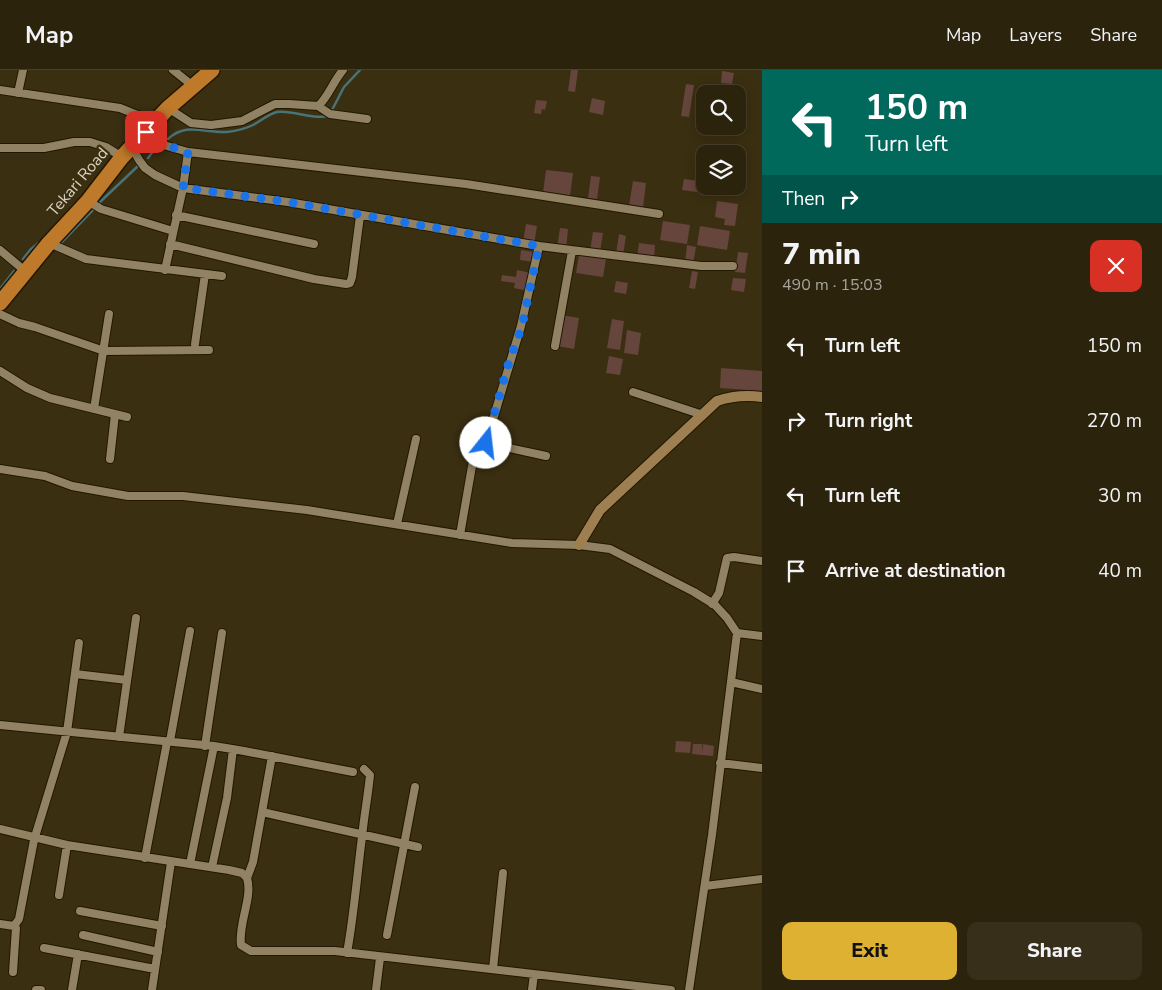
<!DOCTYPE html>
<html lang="en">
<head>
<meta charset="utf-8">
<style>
	body { margin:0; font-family:"Nunito Sans",sans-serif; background:#382f1b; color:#f1f3f6; height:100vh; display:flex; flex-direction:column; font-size:19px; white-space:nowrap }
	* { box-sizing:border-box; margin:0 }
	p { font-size:16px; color:#a6a49d }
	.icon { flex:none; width:28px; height:28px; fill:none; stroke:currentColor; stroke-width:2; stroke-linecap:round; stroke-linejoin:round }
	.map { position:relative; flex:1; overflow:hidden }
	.drawer { display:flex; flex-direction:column; background:#2c230d; width:400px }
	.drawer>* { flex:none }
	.banner { background:#00695c; color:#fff; overflow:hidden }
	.tools { position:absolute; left:696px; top:15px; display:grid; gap:10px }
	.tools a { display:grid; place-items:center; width:50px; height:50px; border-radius:10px; background:#2c230d; box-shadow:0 2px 12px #0003,0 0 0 1px #48402e; font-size:25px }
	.pin { position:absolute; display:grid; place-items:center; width:42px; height:42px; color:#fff; margin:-21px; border-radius:10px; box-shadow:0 2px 8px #0006 }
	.me { position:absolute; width:55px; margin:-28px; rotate:16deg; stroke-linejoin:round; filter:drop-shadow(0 0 4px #0008) }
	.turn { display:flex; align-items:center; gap:18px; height:105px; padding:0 20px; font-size:22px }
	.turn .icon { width:65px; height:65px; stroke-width:2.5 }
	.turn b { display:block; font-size:35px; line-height:42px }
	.then { display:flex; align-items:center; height:48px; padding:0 20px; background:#0003; gap:10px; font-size:19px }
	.round { display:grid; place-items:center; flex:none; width:52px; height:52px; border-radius:10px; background:#382f1b }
	.summary { display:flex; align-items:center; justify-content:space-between; height:85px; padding:0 20px }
	h1 { font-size:30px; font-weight:800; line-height:38px }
	.action { display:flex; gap:10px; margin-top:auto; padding:10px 20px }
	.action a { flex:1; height:58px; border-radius:10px; background:#deb133; color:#111; font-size:20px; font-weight:800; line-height:58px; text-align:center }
	.action a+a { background:#382f1b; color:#f1f3f6 }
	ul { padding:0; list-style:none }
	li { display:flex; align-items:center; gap:15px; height:75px; padding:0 20px }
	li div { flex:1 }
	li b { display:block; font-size:19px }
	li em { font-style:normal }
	header { display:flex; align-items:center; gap:30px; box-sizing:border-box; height:70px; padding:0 25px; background:#2c230d; border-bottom:1px solid #48402e }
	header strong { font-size:24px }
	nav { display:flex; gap:28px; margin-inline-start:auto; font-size:18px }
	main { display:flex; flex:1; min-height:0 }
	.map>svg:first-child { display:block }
</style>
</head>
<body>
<header>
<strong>Map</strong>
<nav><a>Map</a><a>Layers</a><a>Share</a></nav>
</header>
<main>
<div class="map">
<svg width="762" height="920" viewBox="0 0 762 920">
	<rect width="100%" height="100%" fill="#3b2f11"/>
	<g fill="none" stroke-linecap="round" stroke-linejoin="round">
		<!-- stream -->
		<path stroke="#497378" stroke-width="2.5" d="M332,40L344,17L360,0
			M168,69C186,52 204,63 227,62C236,61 245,59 253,55C261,51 268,44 277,42C294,40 313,50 328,46
			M148,88L157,76
			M100,132L138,96
			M62,172L93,140
			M23,189L31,179L40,172
			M0,219L14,201"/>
	</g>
	<!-- building -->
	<path fill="#66453c" d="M571,0H578L575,22L568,21Z
		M722,1L734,3L732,14L721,13Z
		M686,14L694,15L689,47L681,46Z
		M592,28L605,31L603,45L589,42Z
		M536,30L547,31L545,40L542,39L541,44L534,43Z
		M546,100L573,103L570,126L543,123Z
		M591,106L600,107L597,129L588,128Z
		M684,109L699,111L697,122L682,120Z
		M633,111L646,113L643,138L629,136Z
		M717,131L738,134L735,156L724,155L725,149L715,147Z
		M663,151L690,155L687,174L660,170Z
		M526,154L537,156L534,174L523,172Z
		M700,156L730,161L727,180L697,175Z
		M560,158L568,159L566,179L557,178Z
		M593,162L603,163L600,182L590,181Z
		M619,164L626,166L623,185L616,184Z
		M639,173L655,175L654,189L637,187Z
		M687,175L696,177L693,194L685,192Z
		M521,180L534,182L533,192L520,190Z
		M738,182L748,183L745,203L735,202Z
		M579,185L606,189L603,207L576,203Z
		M517,200L531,203L528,221L514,218L515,213L501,211L502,205L516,207Z
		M692,201L698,202L695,219L689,218Z
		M733,208L746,209L744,222L731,220Z
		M616,211L628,213L626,224L614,222Z
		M561,245L579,248L574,279L557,276Z
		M612,249L624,251L620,280L607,278Z
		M627,260L641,263L638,285L624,283Z
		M609,286L623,289L620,305L606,303Z
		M721,298L762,301V321L720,318Z
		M676,671L691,672L690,683L675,682Z
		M693,674H702V682L703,674L714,676L713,686L692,684Z"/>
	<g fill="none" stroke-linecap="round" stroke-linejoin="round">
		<defs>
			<path id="street" d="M173,0L193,16
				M0,20L120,38L155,52
				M18,23L23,0
				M318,36L330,44L367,49
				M168,38L191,53L211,55L242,51L275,34H289L318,36C327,29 334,10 343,0
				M145,62L167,76L188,82L466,114L659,144
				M132,77L139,90L145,98L155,105L183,118L288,132L539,176L701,196H733
				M0,78H44L74,72H90L106,77L122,87
				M88,131L101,139L173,161
				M176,145L314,174
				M49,173L86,189L222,206
				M170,174L314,209L346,214L350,213L352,207L360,146
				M0,180L25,201
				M165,200L183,118L188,82
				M0,244L19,253L35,257L104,281L209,280
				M195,274L205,204
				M555,276L572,181
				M0,301L27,318L50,328L127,347
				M633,322L703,345
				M94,339L109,244
				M486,373L521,256L539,176
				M110,389L115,344
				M0,399L45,406L72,416L128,426H183L307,440L512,473L579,475L610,479L694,522L715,535L727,548L737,563
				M397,454L416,369
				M460,465L475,379L477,376L486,373L546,386
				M712,534L719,523L727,488L734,487L762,491
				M75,604L127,610
				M731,612L762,619
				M0,655L214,676L244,681L353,702
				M119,667L136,548
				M205,676L222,563
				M720,693L762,698
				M262,742L418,777
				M0,759L67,775L229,800L242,803L247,808C253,828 238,853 241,875L251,881H335L671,920
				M145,788L167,672L170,671L190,561
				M190,794L214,676
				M212,797L227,728L233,679
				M247,808L253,792L272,686
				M705,816L762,809
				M59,825L67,775
				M80,841L162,856
				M0,854L14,856L16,858L13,902
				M14,856L19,849L34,770L67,662L79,573
				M83,865L158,882
				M387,865L415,717
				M44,878L155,899
				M347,883C354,844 357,806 362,767C364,746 368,726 370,705L364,699
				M493,899L503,803
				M36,920H41
				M72,920L78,884
				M152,920L171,792
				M376,920L380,888
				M532,920L534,904
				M689,920L712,765L737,563L762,566"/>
			<path id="secondary" d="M579,475L600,440L717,331C732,326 746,325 762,327"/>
			<path id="highway" d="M0,233L49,173L88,131L122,87L168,38L212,0"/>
		</defs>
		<!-- street casing -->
		<use href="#street" stroke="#221700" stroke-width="10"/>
		<!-- secondary casing -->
		<use href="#secondary" stroke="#221700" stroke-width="12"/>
		<!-- highway casing -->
		<use href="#highway" stroke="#221700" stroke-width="18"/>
		<!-- street -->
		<use href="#street" stroke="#908262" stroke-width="8"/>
		<!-- secondary -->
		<use href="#secondary" stroke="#9e7f51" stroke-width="10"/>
		<!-- highway -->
		<use href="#highway" stroke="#be792a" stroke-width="15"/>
	</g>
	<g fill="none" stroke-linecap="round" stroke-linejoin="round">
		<!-- route -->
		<path stroke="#1a73e8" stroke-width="9" stroke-dasharray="0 16.2" d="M146,62L168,76L188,82L183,118L288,132L539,176L522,256L509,292L486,373"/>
	</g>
	<g text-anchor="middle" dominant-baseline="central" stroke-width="4.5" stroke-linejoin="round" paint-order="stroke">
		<!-- street labels -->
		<g font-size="16" fill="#d9d2c1" stroke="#3b2f11">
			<text transform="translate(78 112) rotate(-50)">Tekari Road</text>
		</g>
	</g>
</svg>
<div class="tools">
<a><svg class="icon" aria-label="search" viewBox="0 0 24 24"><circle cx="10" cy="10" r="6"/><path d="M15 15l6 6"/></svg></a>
<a><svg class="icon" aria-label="layers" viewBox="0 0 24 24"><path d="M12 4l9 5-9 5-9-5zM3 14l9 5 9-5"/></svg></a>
</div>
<div class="pin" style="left:146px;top:62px;background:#d93025"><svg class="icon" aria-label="arrive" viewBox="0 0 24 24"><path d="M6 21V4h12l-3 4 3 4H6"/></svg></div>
<svg class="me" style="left:486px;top:373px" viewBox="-20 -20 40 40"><circle r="19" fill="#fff"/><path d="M0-13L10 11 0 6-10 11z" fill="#1a73e8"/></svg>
</div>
<section class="drawer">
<div class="banner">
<div class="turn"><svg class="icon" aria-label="left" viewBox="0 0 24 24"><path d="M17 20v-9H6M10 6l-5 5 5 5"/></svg><div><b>150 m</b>Turn left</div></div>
<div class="then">Then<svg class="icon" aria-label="right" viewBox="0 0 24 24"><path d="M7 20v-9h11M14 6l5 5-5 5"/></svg></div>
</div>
<div class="summary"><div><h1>7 min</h1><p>490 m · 15:03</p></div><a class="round" style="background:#d93025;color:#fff"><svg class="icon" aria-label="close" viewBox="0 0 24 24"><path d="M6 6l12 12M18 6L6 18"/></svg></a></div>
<ul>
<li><svg class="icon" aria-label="left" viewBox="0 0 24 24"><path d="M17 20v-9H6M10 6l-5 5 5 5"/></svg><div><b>Turn left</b></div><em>150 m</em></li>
<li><svg class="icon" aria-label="right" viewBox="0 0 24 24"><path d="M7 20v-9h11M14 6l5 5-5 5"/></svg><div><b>Turn right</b></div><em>270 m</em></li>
<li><svg class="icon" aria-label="left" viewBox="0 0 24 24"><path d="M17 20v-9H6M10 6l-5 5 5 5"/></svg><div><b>Turn left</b></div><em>30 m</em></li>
<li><svg class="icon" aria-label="arrive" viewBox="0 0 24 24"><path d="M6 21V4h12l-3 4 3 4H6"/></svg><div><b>Arrive at destination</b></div><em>40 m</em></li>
</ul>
<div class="action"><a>Exit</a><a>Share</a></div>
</section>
</main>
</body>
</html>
